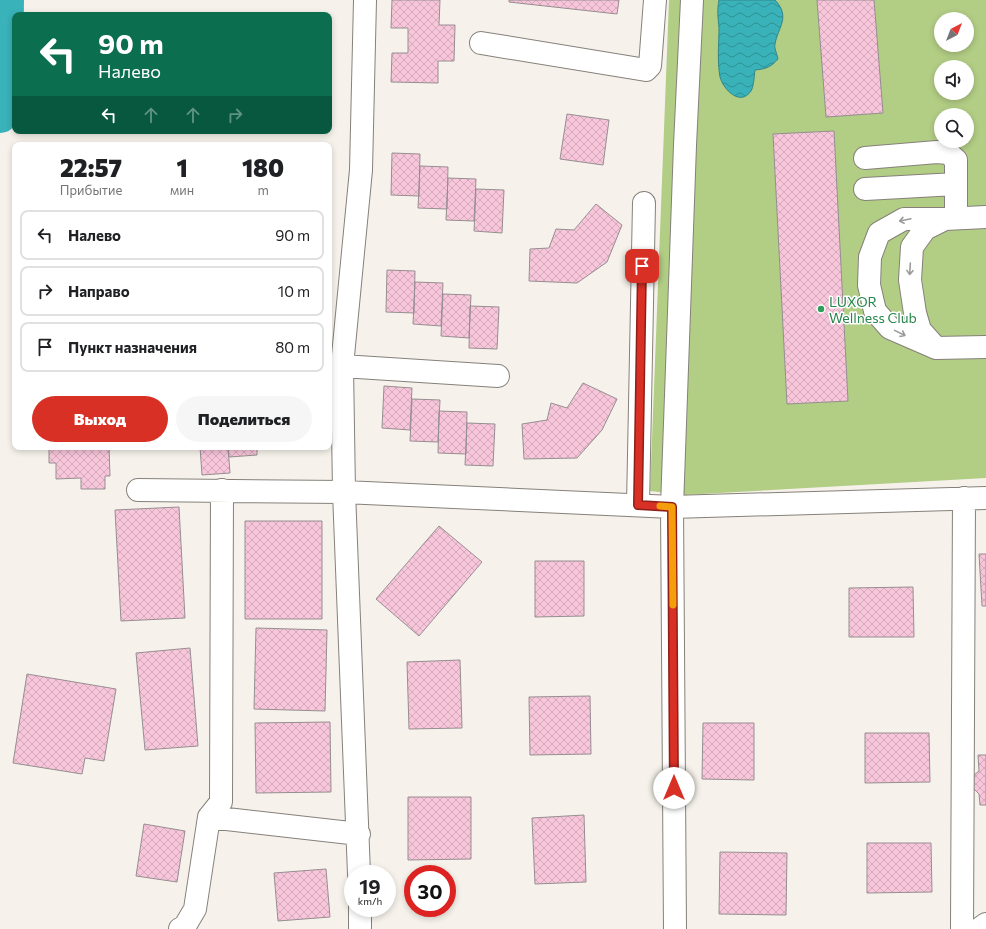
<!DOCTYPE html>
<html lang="ru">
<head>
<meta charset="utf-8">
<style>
	body { margin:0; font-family:Commissioner,sans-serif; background:#f6f6f6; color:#202124; height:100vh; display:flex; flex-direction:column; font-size:15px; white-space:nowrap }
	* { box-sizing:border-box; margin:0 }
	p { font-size:13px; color:#757577 }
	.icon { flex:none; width:22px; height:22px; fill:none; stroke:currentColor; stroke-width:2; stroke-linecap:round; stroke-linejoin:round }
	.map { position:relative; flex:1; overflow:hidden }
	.panel { position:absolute; left:12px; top:142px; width:320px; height:308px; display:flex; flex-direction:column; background:#fff; border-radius:8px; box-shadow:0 2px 6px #0003 }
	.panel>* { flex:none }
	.guide { position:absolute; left:12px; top:12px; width:320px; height:122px; border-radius:8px; box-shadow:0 2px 6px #0003; background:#0b6e4f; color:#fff; overflow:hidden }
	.needle { width:26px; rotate:42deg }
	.tools { position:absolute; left:934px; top:12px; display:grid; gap:8px }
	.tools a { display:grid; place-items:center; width:40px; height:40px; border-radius:50%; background:#fff; box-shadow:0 2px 6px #0003; font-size:20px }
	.speed { position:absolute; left:344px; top:865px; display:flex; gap:8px; font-size:20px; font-weight:700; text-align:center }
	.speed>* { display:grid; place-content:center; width:52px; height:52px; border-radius:50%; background:#fff; box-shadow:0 2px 6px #0003; line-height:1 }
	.speed small { font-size:10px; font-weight:400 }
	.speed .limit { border:6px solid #d22; background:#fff; color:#111 }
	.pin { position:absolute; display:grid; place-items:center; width:34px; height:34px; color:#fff; margin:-17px; border-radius:8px; box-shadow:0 2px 6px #0006 }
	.me { position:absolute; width:44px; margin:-22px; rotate:0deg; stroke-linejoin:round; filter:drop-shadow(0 0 3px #0008) }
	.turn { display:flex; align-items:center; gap:14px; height:84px; padding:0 20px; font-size:18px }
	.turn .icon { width:52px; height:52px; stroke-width:2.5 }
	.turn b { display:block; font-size:28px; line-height:34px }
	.lanes { display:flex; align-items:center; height:38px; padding:0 20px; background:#0003; justify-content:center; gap:20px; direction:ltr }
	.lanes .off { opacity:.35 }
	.eta { display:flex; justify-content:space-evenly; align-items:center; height:68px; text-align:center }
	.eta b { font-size:24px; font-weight:800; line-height:28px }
	.action { display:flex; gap:8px; margin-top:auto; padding:8px 20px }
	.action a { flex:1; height:46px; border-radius:24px; background:#d93025; color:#fff; font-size:16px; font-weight:800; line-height:46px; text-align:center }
	.action a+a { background:#f6f6f6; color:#202124 }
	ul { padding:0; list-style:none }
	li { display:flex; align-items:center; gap:12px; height:50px; margin:0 8px 6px; padding:0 12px; border:2px solid #e0e0e0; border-radius:8px }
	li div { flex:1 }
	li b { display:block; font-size:15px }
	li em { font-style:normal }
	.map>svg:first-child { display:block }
</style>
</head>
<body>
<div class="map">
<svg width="986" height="929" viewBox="0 0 986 929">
	<defs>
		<pattern id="water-waves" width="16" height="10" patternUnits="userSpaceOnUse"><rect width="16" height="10" fill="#39b2b9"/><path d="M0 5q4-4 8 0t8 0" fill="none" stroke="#309096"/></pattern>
		<pattern id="building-cross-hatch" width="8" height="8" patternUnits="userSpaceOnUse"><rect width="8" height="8" fill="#f8c6da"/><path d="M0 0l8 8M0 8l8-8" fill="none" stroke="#d4aabb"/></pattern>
	</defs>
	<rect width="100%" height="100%" fill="#f6f2eb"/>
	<!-- garden -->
	<path fill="#b2cd84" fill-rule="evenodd" d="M669,0H986V478L684,495L650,491ZM941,19H967V45H941ZM941,67H967V93H941ZM941,115H967V141H941Z"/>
	<!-- water -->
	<path fill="url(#water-waves)" stroke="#32868a" d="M719,0H775C791,17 778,27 775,44C774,48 777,54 778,59C771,67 766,69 755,70C754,76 754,86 751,91C740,107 723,89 720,77C717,60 719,44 719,28C718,18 717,10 719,0Z"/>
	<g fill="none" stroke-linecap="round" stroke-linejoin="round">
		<!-- river -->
		<path stroke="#39b2b9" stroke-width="36" d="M0,115L5,76L6,0"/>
	</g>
	<!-- building -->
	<path fill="url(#building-cross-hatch)" stroke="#968e91" d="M392,0H440L439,25H455L454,61H438V83L391,82L392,53H408V28H391Z
		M509,0H619L617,14L509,2Z
		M817,0H874L883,113L826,117Z
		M567,114L609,120L603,165L560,159Z
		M834,131L848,401L787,404L773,134Z
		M392,153L420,154L419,196L391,195Z
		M420,166L448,167L447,209L418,208Z
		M448,178L476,179L474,221L446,220Z
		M476,189L504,190L502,233L474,231Z
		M596,204L622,225L607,262L577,283L529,281L530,249L549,248L556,229L574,230Z
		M387,270L415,271L414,313L386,312Z
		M415,282L443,283L441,326L413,324Z
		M443,294L471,295L469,338L441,336Z
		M470,306L499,307L497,349L469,348Z
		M583,383L617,399L602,430L577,458L524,459L522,424L547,420L551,403L567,408Z
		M384,386L412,388L410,430L382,428Z
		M412,399L440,400L438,442L410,441Z
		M439,411L467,412L466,454L438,453Z
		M467,423L495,424L493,466L465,465Z
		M49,447H109L110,476H105V489H81V478L56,479V463H49Z
		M200,447H228L230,473L202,475Z
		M228,447H257V455L229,457Z
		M179,507L185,618L121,621L115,510Z
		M245,521H322V619H245Z
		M439,526L482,562L419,636L376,599Z
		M979,554H986V606H982Z
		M535,561H584V616L535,617Z
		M913,587L914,637H849V588Z
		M256,628L327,630L325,711L254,709Z
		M190,648L198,746L145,750L136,653Z
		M460,660L462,728L409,729L407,662Z
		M27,674L116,689L104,761L85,758L82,774L13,763Z
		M590,696L591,754L530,755L529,697Z
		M330,722L331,792L256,793L255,723Z
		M703,723H754V780L702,779Z
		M865,733H929L930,782L865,783Z
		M978,755H986V805H980L979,794L973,788L974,775L979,771Z
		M408,797H471V859L408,860Z
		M584,815L586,882L535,884L532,818Z
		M144,824L185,831L177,882L136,876Z
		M867,843H931L932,892L867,893Z
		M720,852L787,853L786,915L719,914Z
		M326,869L330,917L278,921L274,873Z"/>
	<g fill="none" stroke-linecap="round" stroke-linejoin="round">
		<defs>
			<path id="minor" d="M481,43L646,70L650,66L655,0
				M865,158L937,152L948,153L956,160V218
				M865,189L956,184
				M986,217L945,219H904L879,233L870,257L869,285L875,311L890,328L936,348L986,347
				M936,348L920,330L915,313L910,280L912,247L925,229L945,219
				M329,367L342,366L498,376
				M138,490L344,492L672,507L986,498
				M222,490L221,802L209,817L359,834
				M638,505L644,203
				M359,874L344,492L342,366L361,170L365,0
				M360,908V929
				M180,929L185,926L195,909L209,817
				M675,929L672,507L685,145L692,0
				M962,929L964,498
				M979,929L986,924"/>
		</defs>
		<!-- minor casing -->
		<use href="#minor" stroke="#85817a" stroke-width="24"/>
		<!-- minor -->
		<use href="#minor" stroke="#fff" stroke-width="22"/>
	</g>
	<!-- one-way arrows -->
	<defs><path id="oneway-shaft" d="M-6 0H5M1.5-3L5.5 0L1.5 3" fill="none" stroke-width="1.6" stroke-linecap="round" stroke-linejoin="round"/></defs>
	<g stroke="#9c9b9a">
		<use href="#oneway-shaft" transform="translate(905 220) rotate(168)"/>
		<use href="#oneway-shaft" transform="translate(910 269) rotate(93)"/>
		<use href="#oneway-shaft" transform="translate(900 333) rotate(26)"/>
	</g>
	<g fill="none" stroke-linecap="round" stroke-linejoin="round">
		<defs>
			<path id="route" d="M642,266L638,505L672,507L674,788"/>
		</defs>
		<!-- route casing -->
		<use href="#route" stroke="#8d1f18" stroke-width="10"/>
		<!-- route -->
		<use href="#route" stroke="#d93025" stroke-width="7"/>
		<!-- slow -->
		<path stroke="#f59e0b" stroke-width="7" d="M660,506L672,507L673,605"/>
	</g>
	<!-- markers -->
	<circle fill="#2e9e5b" stroke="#fff" stroke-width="1.5" cx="821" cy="309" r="4"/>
	<g text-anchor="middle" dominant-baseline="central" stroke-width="3" stroke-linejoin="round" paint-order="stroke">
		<!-- leisure labels -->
		<g font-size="14" fill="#27864d" stroke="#fff" text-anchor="start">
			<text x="829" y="301">LUXOR<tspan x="829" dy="16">Wellness Club</tspan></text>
		</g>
	</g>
</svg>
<div class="tools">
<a><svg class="needle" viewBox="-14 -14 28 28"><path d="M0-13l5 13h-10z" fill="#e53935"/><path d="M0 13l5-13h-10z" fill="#757577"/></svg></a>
<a><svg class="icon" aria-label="sound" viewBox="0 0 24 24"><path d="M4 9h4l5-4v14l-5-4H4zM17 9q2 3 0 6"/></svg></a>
<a><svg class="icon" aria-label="search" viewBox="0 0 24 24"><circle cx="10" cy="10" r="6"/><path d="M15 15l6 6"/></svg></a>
</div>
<div class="speed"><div>19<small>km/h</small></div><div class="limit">30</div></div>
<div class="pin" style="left:642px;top:266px;background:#d93025"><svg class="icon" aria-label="arrive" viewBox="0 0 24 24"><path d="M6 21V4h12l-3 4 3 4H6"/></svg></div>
<svg class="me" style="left:674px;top:788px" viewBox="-20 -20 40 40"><circle r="19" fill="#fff"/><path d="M0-13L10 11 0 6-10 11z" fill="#d93025"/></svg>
<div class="guide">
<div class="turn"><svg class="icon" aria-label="left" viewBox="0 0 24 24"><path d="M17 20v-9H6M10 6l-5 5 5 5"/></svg><div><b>90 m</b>Налево</div></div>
<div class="lanes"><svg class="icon" aria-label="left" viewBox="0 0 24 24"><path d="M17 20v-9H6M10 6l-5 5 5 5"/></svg><svg class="icon off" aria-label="ahead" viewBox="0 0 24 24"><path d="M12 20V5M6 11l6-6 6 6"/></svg><svg class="icon off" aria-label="ahead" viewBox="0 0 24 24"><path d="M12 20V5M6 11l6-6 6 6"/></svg><svg class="icon off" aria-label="right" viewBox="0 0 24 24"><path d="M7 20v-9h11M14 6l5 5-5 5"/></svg></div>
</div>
<section class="panel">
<div class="eta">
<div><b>22:57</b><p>Прибытие</p></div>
<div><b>1</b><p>мин</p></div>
<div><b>180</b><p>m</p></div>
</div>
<ul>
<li><svg class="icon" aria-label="left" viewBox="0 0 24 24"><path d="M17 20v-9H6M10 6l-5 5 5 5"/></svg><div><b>Налево</b></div><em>90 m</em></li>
<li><svg class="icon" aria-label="right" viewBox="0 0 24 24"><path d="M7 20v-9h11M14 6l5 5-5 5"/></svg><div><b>Направо</b></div><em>10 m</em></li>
<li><svg class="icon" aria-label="arrive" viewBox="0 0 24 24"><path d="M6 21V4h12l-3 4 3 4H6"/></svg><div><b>Пункт назначения</b></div><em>80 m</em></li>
</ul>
<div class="action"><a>Выход</a><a>Поделиться</a></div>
</section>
</div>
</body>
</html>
